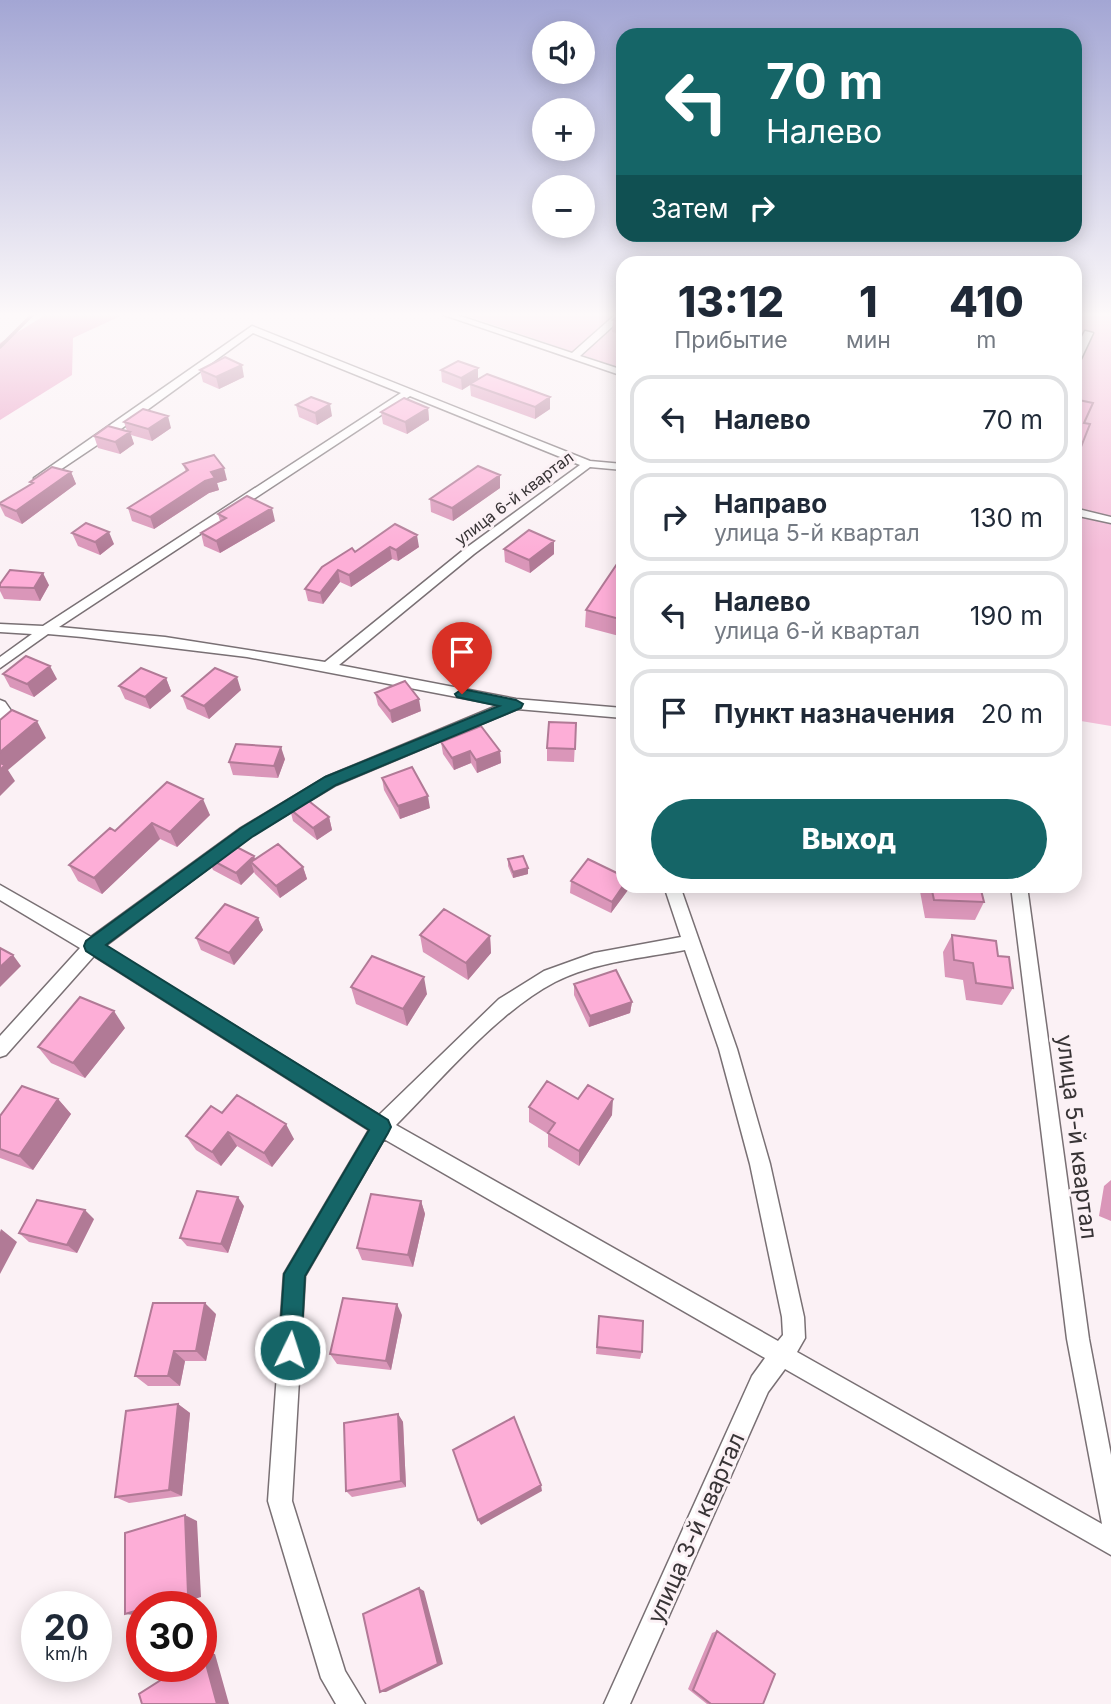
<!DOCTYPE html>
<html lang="ru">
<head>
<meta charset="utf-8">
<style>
	body { margin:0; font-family:Inter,sans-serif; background:#f6f6f7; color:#1f2937; height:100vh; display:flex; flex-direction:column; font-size:26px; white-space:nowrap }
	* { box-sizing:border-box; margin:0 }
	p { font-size:23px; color:#747a83 }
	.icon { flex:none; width:38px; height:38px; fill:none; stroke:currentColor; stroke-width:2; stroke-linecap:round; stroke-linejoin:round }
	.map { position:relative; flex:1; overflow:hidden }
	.drawer { position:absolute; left:616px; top:256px; width:466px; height:637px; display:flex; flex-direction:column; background:#fff; border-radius:21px; box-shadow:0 4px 18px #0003 }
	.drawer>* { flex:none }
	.hud { position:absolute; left:616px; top:28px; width:466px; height:214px; border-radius:21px; box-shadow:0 4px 18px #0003; background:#156567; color:#fff; overflow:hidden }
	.buttons { position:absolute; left:532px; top:21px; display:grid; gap:14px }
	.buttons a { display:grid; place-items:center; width:63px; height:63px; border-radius:50%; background:#fff; box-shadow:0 4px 18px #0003; font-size:35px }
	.speed { position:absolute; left:21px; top:1591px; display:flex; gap:14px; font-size:35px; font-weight:700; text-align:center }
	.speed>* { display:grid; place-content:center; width:91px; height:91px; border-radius:50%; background:#fff; box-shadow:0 4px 18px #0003; line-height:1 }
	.speed small { font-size:18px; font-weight:400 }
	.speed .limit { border:10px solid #d22; background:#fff; color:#111 }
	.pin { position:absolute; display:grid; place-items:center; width:60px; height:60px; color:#fff; margin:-72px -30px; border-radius:50% 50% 50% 0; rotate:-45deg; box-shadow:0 0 7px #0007 }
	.pin .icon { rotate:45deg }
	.me { position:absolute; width:77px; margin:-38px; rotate:4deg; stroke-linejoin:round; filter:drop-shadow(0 0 5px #0008) }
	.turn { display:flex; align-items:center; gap:24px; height:147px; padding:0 35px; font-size:32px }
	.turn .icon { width:91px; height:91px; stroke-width:2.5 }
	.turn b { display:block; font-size:49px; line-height:60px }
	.then { display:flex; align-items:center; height:66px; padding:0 35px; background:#0003; gap:14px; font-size:26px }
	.eta { display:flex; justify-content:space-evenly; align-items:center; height:119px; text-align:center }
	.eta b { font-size:42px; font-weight:800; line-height:49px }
	.cta { display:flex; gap:14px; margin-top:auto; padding:14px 35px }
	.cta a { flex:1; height:80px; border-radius:42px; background:#156567; color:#fff; font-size:28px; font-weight:800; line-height:80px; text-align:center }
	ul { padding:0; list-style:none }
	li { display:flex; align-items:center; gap:21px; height:88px; margin:0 14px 10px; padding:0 21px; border:4px solid #e0e1e3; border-radius:21px }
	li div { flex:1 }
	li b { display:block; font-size:26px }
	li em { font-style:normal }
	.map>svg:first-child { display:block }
</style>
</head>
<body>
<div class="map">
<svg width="1111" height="1704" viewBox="0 0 1111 1704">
	<rect width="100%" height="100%" fill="#fbf1f5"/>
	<!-- green -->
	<path fill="#f5bdd9" d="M462,314H623V369Z
		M1074,314H1111V726L1075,720Z"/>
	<!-- forest -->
	<path fill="#ea9cc4" d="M47,314H125L73,338L72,375L0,420V343Z"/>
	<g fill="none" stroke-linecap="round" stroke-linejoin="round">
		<!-- stream -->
		<path stroke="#ab7490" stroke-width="3.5" d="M0,347L33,314"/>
		<defs>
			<path id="street" d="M441,314H454L572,353L616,314H623V317L580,356L623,370V376Z
				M252,326L590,461L623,464V470L590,467L474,554L339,665L516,699L623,708V718L517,709L336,785L251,836L105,946L379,1115L499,999L544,971L594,953L681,937L664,886H680L737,1049L770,1164L804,1317L805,1338L797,1352L1102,1524L1067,1339L1011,886H1027L1089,1339L1111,1455V1555L785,1369L768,1392L630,1704H604L752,1376L765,1358L384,1139L305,1276L292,1501L345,1671L365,1704H336L321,1678L268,1501L284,1274L369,1130L94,956L6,1055L0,1057V1036L80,948L0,900V885L91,937L241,828L326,777L499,705L247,657L82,637L48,634L0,668V657L32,634L0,632V624L43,626L401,393L253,333L121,429L42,482H34V478ZM410,396L580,465L466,548L325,662L165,637L59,627ZM685,950L719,1049L750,1164L782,1317L783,1335L778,1341L396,1125C443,1078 496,1013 555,982C594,962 643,958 685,950Z
				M1085,331L1093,333L1079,363L1074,366V352Z
				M1074,508L1111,517V523L1074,515Z
				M0,700L5,702L12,712L5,724L0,726Z"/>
		</defs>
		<!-- street casing -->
		<use href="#street" stroke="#797074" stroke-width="3"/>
		<!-- street -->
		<use href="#street" fill="#fff" fill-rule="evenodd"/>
	</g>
	<!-- wall -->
	<path fill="#da96b9" d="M623,314V334L612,332L613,320Z
		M478,368V379L550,397V409L535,419L471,396L470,385L462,390L442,382L441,370Z
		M200,370L244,377L219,389L203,382Z
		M296,405L332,416L317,425L299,417Z
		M428,408L429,420L407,434L383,424L381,412Z
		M124,422L171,428L152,441L131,435L134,444L120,454L98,448L94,436L127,431Z
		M183,464L227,480L217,483L219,490L209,493L154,529L132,521L128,508L186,472Z
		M71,472L76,484L22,524L5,516L0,506V503L31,485L30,482Z
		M500,475V488L453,521L431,512L430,499Z
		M623,503V522L617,520L618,507Z
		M218,514L275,521L220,553L204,546L201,533L220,521Z
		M395,524L419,547L398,561L392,559L351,587L340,582L323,604L308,601L305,589L355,552Z
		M72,533L114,544L100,555L78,546Z
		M504,549L554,554L530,573L505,562Z
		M623,559V637L585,627L586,610Z
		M0,584L49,585L40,601L4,599L0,591Z
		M3,674L57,679L34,697L10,687Z
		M166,678L171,691L150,709L125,699L119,686Z
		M241,690L209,719L187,709L182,696Z
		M375,693L421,711L392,723L378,705Z
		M576,723L574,762L547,761V748Z
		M441,742L500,751L501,763L477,773L471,763L454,770L443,754Z
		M285,759L278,778L233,775L229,762Z
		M382,778L430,808L400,819L384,790Z
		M167,782L210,815L177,847L160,839L102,894L78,881L69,865L115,831Z
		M290,809L329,817L332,830L317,840L293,821Z
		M254,856L255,859L303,867L307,879L280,898L255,874L254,872L241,885L213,870L208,858Z
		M508,859L528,874L513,878L508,866Z
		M571,881L628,890L611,913L570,893Z
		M919,886H980L984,902L975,920L925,918Z
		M258,918L263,930L234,965L201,950L196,938Z
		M420,935L490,936L491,953L468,980L423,952Z
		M952,935L998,956L1013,988L1002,1005L966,1000L963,980L945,977L943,952Z
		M574,984L632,1002L630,1013L589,1027L574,995Z
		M351,987L427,994L407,1026L356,1004Z
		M125,1028L85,1078L51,1063L38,1047Z
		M58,1099L71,1114L33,1170L0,1158V1116Z
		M578,1099L612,1115L579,1166L548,1147V1134L529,1122V1107Z
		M222,1113L294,1139L272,1167L237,1146L221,1166L196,1150L186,1136Z
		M1111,1180V1221L1099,1216L1104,1186Z
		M421,1201L425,1214L413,1267L362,1260L357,1248Z
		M244,1206L228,1253L187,1246L180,1238Z
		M94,1219L77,1253L29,1242L19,1233Z
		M216,1314L206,1361H185L180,1386H148L135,1376Z
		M402,1315L391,1370L337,1364L330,1354Z
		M599,1316L642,1352L640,1359L596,1354Z
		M178,1404L190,1413L182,1496L129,1503L115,1497Z
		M398,1414L403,1422L406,1487L352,1497L346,1491Z
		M717,1631L763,1704H707L688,1689L712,1633Z"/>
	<!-- shaded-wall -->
	<path fill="#b17a96" d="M242,365L244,377L219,389L216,377Z
		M478,368V380L462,390L461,378Z
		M550,397V409L535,419V407Z
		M330,404L332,416L317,425L315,413Z
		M428,408L429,420L407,434L405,422Z
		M168,416L171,428L152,441L148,429Z
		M130,432L134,444L120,454L115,442Z
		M224,468L227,480L217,483L219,490L209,493L154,529L150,517L211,472Z
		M71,472L76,484L22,524L16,511Z
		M500,475V488L453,521L452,508Z
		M272,508L275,521L220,553L216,541Z
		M109,532L114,544L100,555L95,542Z
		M417,535L419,547L398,561L396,550Z
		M554,541V554L530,573L529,560Z
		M390,547L392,559L351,587L349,575Z
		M338,570L340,582L323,604L320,593Z
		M43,573L49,585L40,601L34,588Z
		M50,666L57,679L34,697L27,684Z
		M237,677L241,690L209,719L204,706Z
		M166,678L171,691L150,709L145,697Z
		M419,699L421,711L392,723L390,711Z
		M37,721L46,738L8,770L15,781L0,796V752Z
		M281,747L285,759L278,778L274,766Z
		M470,751L471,763L454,770L452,758Z
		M500,751L501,763L477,773L476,760Z
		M428,796L430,808L400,819L398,806Z
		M203,799L210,815L177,847L170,832Z
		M329,817L332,830L317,840L313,828Z
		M152,823L160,839L102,894L94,878Z
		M254,856L258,868L251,862L254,872L241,885L236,873Z
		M303,867L307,879L280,898L276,886Z
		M528,868V874L513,878V872Z
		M623,886H628V890L611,913L612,902Z
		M258,918L263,930L234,965L229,953Z
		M490,936L491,953L468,980L466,963Z
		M13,955L21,966L0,987V967Z
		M424,977L427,994L407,1026L403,1009Z
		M632,1002L630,1013L589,1027L590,1016Z
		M114,1011L125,1028L85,1078L73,1063Z
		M58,1099L71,1114L33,1170L19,1156Z
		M613,1099L612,1115L579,1166V1151Z
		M286,1124L294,1139L272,1167L264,1153Z
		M228,1132L237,1146L221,1166L212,1152Z
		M238,1197L244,1206L228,1253L221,1244Z
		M421,1201L425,1214L413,1267L408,1255Z
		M85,1210L94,1219L77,1253L67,1245Z
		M1,1229L17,1242L0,1274V1232Z
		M205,1303L216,1314L206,1361L196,1351Z
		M397,1304L402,1315L391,1370L386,1361Z
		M174,1351L185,1361L180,1386L168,1376Z
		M178,1404L190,1413L182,1496L169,1490Z
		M398,1414L403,1422L406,1487L401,1481Z
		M541,1485L542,1491L481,1525L478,1520Z
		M185,1515L197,1521L201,1597L171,1606H149Z
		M419,1588L424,1591L443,1664L386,1692H380Z
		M142,1609V1616L125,1614Z
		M203,1653L215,1654L229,1704H217Z"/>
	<!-- building -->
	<path fill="#fdaed7" stroke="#b17a96" stroke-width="2" d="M620,314H623V323L613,320Z
		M225,357L242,365L216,377L200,370Z
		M458,361L478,368L461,378L441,370Z
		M487,374L550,397L535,407L470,384Z
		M311,397L330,404L315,413L296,405Z
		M404,398L428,408L405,422L381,412Z
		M1074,399L1093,403L1084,423L1090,424L1077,457L1074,456Z
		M143,409L168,416L148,429L124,422Z
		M108,426L130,432L115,442L94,436Z
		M214,455L224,468L211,472L215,478L205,481L150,517L128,508L188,470L183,464Z
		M478,466L500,475L452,508L430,499Z
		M52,467L71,472L16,511L0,504V503L33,483L30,482Z
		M247,496L272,508L216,541L201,533L226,518L218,514Z
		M86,523L109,532L95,542L72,533Z
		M395,524L417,535L396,550L390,547L349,575L338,570L320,593L305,589L322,567L352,548L355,552Z
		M529,530L554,541L529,560L504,549Z
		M621,558L623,559V620L586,610Z
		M10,570L43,573L34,588L0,587V584Z
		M26,656L50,666L27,684L3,674Z
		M141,668L166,678L145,697L119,686Z
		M215,668L237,677L204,706L182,696Z
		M405,681L419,699L390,711L375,693Z
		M12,710L37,721L0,752V720Z
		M549,722L576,723L575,749L547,748Z
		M481,726L500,751L476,760L470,751L452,758L441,742Z
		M236,744L281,747L274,766L229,762Z
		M0,763L5,765L0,770Z
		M412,767L428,796L398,806L382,778Z
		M167,782L203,799L170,832L152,823L94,878L69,865L110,828L115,831Z
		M305,798L329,817L313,828L290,809Z
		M227,842L254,856L236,873L208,858Z
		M278,844L303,867L276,886L251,862Z
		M523,856L528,868L513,872L508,859Z
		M588,859L623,876V886L612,902L571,881Z
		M931,886H980L984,902L934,900Z
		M225,904L258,918L229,953L196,938Z
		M444,909L490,936L466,963L420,935Z
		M952,935L996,941L998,956L1009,957L1013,988L976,983L973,963L954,960Z
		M0,948L13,955L0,967Z
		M372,956L424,977L403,1009L351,987Z
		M616,970L632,1002L590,1016L574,984Z
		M80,997L114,1011L73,1063L38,1047Z
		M547,1081L578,1099L588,1085L613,1099L579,1151L548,1133L555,1123L529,1107Z
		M22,1086L58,1099L19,1156L0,1149V1116Z
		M237,1095L286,1124L264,1153L228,1132L212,1152L186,1136L211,1106L222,1113Z
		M197,1191L238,1197L221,1244L180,1238Z
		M371,1194L421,1201L408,1255L357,1248Z
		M37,1200L85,1210L67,1245L19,1233Z
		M343,1298L397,1304L386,1361L330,1354Z
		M153,1303H205L196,1351H174L168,1376H135Z
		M599,1316L643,1321L642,1352L597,1347Z
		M178,1404L169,1490L115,1497L126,1411Z
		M398,1414L401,1481L346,1491L344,1423Z
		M514,1417L541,1485L478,1520L453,1450Z
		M185,1515L188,1594L149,1606H142V1609L125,1614V1533Z
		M419,1588L438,1664L380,1692L363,1614Z
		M717,1631L775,1674L763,1704H711L693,1690Z
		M203,1653L217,1704H142L139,1694L183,1666H201V1655Z"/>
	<!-- sky -->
	<linearGradient id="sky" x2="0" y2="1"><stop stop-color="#a3a6d4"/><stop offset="0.57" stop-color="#fdf9fa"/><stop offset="1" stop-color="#fdf9fa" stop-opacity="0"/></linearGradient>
	<rect width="1111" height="552" fill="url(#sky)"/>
	<!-- route -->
	<path fill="#156567" stroke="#0e4243" stroke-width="2" d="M462,689L516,700L523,704L521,708L336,785L252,837L106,945L388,1120L391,1127L388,1133L305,1276L301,1350L298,1357L290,1361L282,1357L279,1350L284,1274L369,1130L86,951L84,946L86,941L241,828L325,777L499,706L457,697L455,694Z"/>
	<g text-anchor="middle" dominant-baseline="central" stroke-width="6" stroke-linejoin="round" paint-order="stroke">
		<!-- far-street labels -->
		<g font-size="16" fill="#383436" stroke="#fbf1f5">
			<text transform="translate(514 498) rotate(-37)">улица 6-й квартал</text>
		</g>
		<!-- near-street labels -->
		<g font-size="23" fill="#383436" stroke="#fbf1f5">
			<text transform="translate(1077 1137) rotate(83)">улица 5-й квартал</text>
			<text transform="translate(696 1528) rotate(-66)">улица 3-й квартал</text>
		</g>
	</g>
</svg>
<div class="buttons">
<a><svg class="icon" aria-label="sound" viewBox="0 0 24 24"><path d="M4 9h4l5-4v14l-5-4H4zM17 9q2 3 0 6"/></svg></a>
<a>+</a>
<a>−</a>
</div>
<div class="speed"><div>20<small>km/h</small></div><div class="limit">30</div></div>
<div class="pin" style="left:462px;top:694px;background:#d93025"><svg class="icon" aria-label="arrive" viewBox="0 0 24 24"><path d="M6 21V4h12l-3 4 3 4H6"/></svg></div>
<svg class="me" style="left:290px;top:1350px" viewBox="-20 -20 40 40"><circle r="17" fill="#156567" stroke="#fff" stroke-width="3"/><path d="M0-11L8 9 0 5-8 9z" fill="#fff"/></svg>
<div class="hud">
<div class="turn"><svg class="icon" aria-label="left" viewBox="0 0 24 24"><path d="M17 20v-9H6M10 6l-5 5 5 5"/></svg><div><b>70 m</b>Налево</div></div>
<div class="then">Затем<svg class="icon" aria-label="right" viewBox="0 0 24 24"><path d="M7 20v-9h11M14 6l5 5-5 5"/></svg></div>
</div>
<section class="drawer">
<div class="eta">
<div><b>13:12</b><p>Прибытие</p></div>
<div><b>1</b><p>мин</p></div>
<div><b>410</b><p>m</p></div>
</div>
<ul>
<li><svg class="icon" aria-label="left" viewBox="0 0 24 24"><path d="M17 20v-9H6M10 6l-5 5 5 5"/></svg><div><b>Налево</b></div><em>70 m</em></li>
<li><svg class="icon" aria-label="right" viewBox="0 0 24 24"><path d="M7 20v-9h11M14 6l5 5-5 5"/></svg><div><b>Направо</b><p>улица 5-й квартал</p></div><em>130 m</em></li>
<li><svg class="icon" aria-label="left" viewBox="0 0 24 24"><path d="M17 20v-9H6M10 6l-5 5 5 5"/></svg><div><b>Налево</b><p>улица 6-й квартал</p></div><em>190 m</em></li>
<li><svg class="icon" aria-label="arrive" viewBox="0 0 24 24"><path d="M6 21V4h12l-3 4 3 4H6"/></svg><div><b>Пункт назначения</b></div><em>20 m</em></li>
</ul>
<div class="cta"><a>Выход</a></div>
</section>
</div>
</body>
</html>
